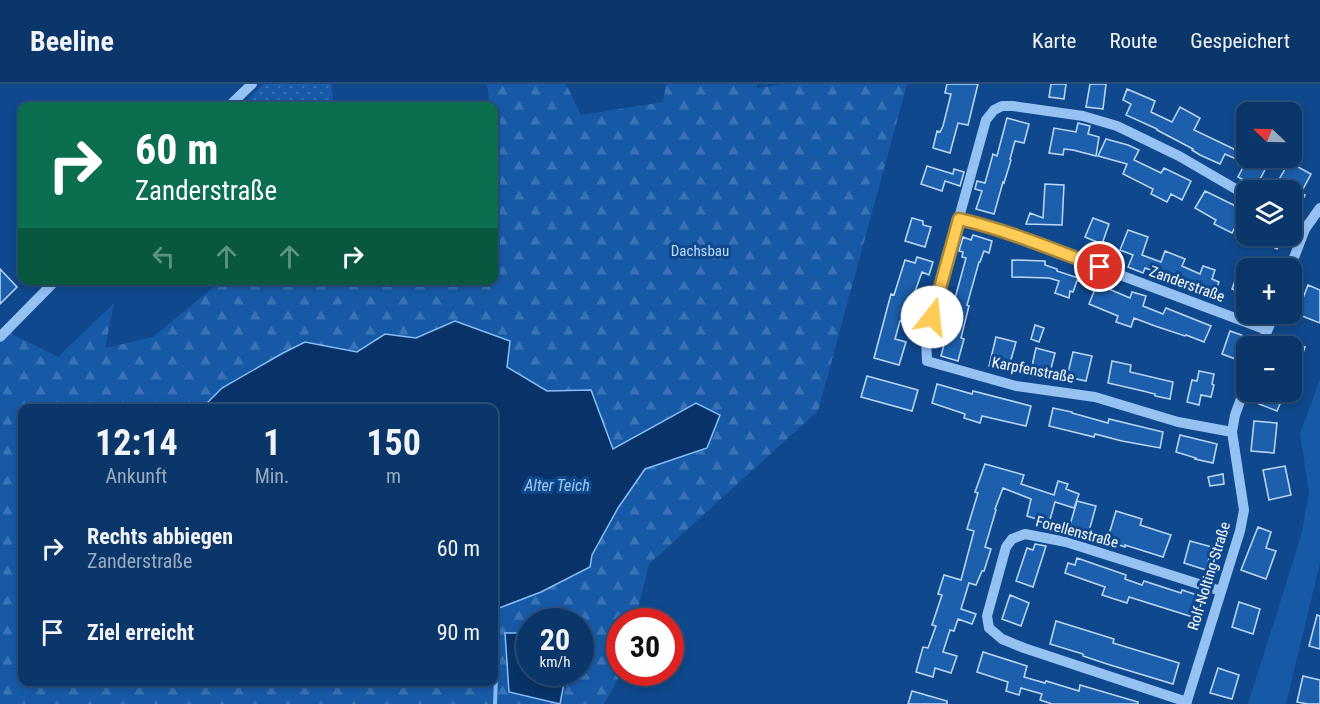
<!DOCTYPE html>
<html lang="de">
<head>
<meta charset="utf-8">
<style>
	body { margin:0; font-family:"Roboto Condensed",sans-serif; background:#143e6f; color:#f1f3f6; height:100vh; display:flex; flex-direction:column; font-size:22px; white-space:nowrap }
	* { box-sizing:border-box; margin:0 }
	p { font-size:20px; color:#9aabc0 }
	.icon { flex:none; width:33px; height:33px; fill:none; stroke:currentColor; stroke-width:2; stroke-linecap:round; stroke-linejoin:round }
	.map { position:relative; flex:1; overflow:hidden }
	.panel { position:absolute; left:18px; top:320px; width:480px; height:282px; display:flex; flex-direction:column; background:#0b3669; border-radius:12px; box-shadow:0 3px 9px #0003,0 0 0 2px #2b507d }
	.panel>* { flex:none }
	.hud { position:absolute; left:18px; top:18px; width:480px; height:183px; border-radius:12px; box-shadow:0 3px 9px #0003,0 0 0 2px #2b507d; background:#0b6e4f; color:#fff; overflow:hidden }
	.needle { width:39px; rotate:292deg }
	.tools { position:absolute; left:1236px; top:18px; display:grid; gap:12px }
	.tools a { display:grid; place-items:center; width:66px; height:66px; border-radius:12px; background:#0b3669; box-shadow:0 3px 9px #0003,0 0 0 2px #2b507d; font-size:30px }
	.speed { position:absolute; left:516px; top:524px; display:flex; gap:12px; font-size:30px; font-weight:700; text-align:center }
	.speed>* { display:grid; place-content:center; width:78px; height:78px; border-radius:50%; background:#0b3669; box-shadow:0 3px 9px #0003,0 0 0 2px #2b507d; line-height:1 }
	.speed small { font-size:15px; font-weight:400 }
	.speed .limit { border:9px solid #d22; background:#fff; color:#111 }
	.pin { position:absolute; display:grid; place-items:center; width:51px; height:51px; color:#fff; margin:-26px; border:3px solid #fff; border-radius:50%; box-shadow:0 2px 6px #0007 }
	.me { position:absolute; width:66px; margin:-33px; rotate:16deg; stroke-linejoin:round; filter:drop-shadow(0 0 4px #0008) }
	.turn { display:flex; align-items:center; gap:21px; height:126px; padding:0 18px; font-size:27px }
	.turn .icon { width:78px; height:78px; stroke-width:2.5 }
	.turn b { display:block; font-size:42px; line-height:51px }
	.lanes { display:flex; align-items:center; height:57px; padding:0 18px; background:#0003; justify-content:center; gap:30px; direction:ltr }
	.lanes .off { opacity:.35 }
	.eta { display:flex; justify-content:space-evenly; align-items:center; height:102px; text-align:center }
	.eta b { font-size:36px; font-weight:700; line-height:42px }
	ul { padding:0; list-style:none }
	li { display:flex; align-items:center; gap:18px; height:84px; padding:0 18px }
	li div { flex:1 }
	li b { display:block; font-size:22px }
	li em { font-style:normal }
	header { display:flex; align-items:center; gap:36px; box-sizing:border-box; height:84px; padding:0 30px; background:#0b3669; border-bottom:2px solid #2b507d }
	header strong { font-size:28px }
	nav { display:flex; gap:33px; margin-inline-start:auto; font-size:21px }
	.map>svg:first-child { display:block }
</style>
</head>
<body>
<header>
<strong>Beeline</strong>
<nav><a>Karte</a><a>Route</a><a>Gespeichert</a></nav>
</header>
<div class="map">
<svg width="1320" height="620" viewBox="0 0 1320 620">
	<defs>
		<pattern id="forest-firs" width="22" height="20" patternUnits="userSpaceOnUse" patternTransform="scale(1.5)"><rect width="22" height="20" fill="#165aa7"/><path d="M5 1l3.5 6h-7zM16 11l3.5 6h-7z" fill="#3973b4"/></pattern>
		<pattern id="garden-dots" width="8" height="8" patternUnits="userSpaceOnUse" patternTransform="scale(1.5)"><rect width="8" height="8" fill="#165aa7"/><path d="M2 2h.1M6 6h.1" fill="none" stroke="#3973b4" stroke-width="1.8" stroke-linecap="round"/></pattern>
	</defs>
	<rect width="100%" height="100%" fill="#0f488c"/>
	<!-- forest -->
	<path fill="url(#forest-firs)" fill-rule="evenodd" d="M487,0H566L581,31L663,18L666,0H757V4L785,0H907L818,327L649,480L635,537H620V588H622L604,620H560L566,588H580V537H530L529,549H505L509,608L557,620H0V259L10,249L58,273L114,219L105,264L153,253L221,197L494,196V78L496,76L494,52V22H490ZM455,237L507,283L547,307L591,306L613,365L695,319L707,364L645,385L618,424L592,471L590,483L541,508L494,526V597H22V324H202L222,304L283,269L305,258L357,268L385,250L416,254Z"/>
	<!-- park -->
	<path fill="#165aa7" d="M1320,295V479L1286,620H1248L1301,452L1309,408L1300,350Z"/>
	<!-- garden -->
	<path fill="url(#garden-dots)" d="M263,0H331L334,22H241Z"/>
	<!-- water -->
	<path fill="#093368" stroke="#87bdf7" stroke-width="1.5" d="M455,237L510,257L507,283L547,307L591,306L613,365L696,319L720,331L707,364L645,385L618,424L592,471L590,483L541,508L494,526V324H202L222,304L283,269L305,258L357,268L385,250L416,254Z
		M505,549H529L530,588H566L560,620L509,608Z"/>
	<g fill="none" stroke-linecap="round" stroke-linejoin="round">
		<!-- stream -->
		<path stroke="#87bdf7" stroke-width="4" d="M494,558L496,595L495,620"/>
	</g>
	<!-- building -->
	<path fill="#1c5fac" stroke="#bddbfe" stroke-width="1.5" d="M947,0H978L968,41L958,39L950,69L933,64L937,47L940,48L943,42L951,10L945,9Z
		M1051,0H1066L1064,15L1049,13Z
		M1090,0H1106L1103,25L1086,23Z
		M1127,5L1155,17L1151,28L1172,38L1180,23L1200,34L1194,46L1238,67L1240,64L1246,67V76L1248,74H1271L1256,103L1238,93L1245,79L1225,70L1220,80L1200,71L1192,66L1193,65L1157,46V45L1126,31L1131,20L1123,16Z
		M1007,34L1029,40L1024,59L1015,57L1010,75L1011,76L1004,99L1003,98L994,130L976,125L982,107L975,105L977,97L985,99L993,70L997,72Z
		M1078,39L1090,42L1088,50L1099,53L1096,72L1073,66L1064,65L1063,71L1049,69L1054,44L1076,48Z
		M1106,55L1128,61L1139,66L1134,76L1161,89L1164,84L1191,97L1182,116L1171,110L1167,118L1151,110L1153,105L1123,90L1127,80L1098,72Z
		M1289,78L1311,90L1301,109L1305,111L1298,124L1294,122L1292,127V106H1273Z
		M927,82L953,90L954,85L964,88L960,102L945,97L942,107L921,100Z
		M1045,100L1064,101L1062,141L1026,140L1030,129L1043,134Z
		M1205,107L1244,126L1232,149L1214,140L1216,136L1195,124Z
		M912,134L923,137V141L931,143L925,163L905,157Z
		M1093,134L1109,140L1102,160L1085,153Z
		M1128,146L1148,153L1142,171L1161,178L1165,167L1185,175L1182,182L1200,190L1203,182L1215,186L1212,195L1219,198L1214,212L1195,205V204L1187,201L1188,199L1145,184L1143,189L1128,183L1133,171L1120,166Z
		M973,151L992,157L989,169L984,167L980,178H979L967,221L969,222L961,254L964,255L958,277L941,272L950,237H947L952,218H954L966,174L962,173L963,168L959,167L963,153L971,156Z
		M1251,152H1284L1277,165Z
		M1104,167L1113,171L1110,179L1101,176Z
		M917,173L933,178L929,191L922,188L912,216L915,217L909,239L900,237L895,255L906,258L899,281L874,274L891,210L894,211L905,176L915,179Z
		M1012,176L1045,177V181L1057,185V187L1078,194L1073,208L1070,207L1069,214L1055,209L1059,197L1049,194L1012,193Z
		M0,185L17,203L0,220Z
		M1083,185L1093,189L1088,200L1078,197Z
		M1239,186L1244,188L1245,186H1246V219L1235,214L1238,207L1232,205Z
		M1097,200L1130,214L1132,208L1146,212L1143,222L1163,230L1166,224L1211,242L1204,258L1186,251L1185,252L1155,242L1134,234L1131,243L1116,238L1118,232L1089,220Z
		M1308,201L1320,206V239L1297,230Z
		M1035,241L1044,244L1039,258L1031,255Z
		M1230,247L1247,253L1238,276L1222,270Z
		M996,253L1016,258L1008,286L989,282Z
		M1292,258L1305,263L1293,297H1292Z
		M1036,264L1055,269L1048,296L1030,291Z
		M1073,268L1092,272L1086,297L1067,293Z
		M1112,277L1131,281L1130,288L1173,298L1170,315L1155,312V310L1143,307L1108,299Z
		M1199,287L1214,290L1212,300L1214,301L1211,313L1201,311L1199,321L1187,318L1192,296L1197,297Z
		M867,292L918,306L912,327L861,313Z
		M937,300L972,310L973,307L1031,322L1026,342L982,332L980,339L964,334L965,330L932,319Z
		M1263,308H1285L1277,327L1259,320Z
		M1053,324L1072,328V329L1108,339L1109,335L1163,348L1160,364L1122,357L1095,350L1094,353L1049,342Z
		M1254,337L1277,339L1274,369L1251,367Z
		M1180,351L1217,360L1213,379L1195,375L1196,374L1176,368Z
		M985,380L1024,391L1021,400L1054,411L1058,397L1068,400L1066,405L1079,410L1074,424L1055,418L1049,439L1027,432L1031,415L1003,404L995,425L996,426L985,463L991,465L984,487H982L976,501L969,499L961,525L976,530L972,540L958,535L954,547L950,546L943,568L957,572L951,589L935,584L933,593L916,588L923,563L928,564L936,542L932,541L942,511L938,510L944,491L961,496L974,447L967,445L978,409L975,408Z
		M1285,382L1291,411L1269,416L1263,386Z
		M1223,390L1224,400L1210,402L1208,393Z
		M1077,417L1096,422L1089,447L1070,441Z
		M1116,427L1142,435L1140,441L1171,451L1163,473L1125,461V463L1107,457Z
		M1258,443L1271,448L1266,464L1276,467L1266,495L1241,486Z
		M1190,457L1212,463L1206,486L1184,479Z
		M1035,460L1046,462L1033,503L1016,497L1027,464L1033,466Z
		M1077,474L1126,491L1125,495L1142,501L1144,497L1181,509L1182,506L1203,513L1196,534L1129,513L1127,519L1102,511L1105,503L1065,489L1068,479L1075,481Z
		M1010,511L1029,519L1021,542L1002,535Z
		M1239,518L1260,525L1253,550L1232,543Z
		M1317,531L1320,532V565L1309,562Z
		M1056,537L1114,555L1113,559L1179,579L1173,600L1107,580L1083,572V570L1050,560Z
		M983,568L1027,582L1024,593L1045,599L1046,597L1079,607L1080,601L1138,618V620H1052L1040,616L1042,610L1021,604L1019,611L1006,607L1008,598L977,588Z
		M1218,584L1239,591L1232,615L1210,609Z
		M1303,592L1320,596V620H1308L1297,618Z
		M912,607L947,617V620H908Z"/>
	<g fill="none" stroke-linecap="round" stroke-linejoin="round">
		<!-- minor -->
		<path stroke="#96c1f3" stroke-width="10" d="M229,22L252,0
			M959,135L974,138L1016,152L1267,246
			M1292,137L1305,145
			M1290,184L1305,145L1320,124
			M0,253L56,196
			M1261,262L1274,230
			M1232,348L1178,338L1095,313L1016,302L927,277L926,253L986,36L994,26L1002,22H1013L1083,32L1117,42L1179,72L1246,111
			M1187,618L1024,564L1002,555L989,544L987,532L1006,463L1012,455L1025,450L1066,458L1221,507
			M1186,620L1240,447L1244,426L1232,348L1235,331L1246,301"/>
	</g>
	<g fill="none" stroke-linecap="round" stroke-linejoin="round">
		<defs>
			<path id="route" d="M932,233L959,135C1007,146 1054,166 1100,183"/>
		</defs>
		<!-- route casing -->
		<use href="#route" stroke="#a68539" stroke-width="15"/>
		<!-- route -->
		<use href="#route" stroke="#ffcc57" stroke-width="10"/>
	</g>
	<g text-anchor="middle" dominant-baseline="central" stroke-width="6" stroke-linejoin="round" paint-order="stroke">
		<!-- park labels -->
		<g font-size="15" fill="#bddbfe" stroke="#0f488c">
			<text x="700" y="167">Dachsbau</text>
		</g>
		<!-- street labels -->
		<g font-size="15" fill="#fff" stroke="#0f488c">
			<text transform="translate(1187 200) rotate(20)">Zanderstraße</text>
			<text transform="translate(1033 286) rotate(11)">Karpfenstraße</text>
			<text transform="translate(1077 448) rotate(15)">Forellenstraße</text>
			<text transform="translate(1209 492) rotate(-73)">Rolf-Nolting-Straße</text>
		</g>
		<!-- water labels -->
		<g font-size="16" font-style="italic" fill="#a1cbfa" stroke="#0f488c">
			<text x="557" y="401">Alter Teich</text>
		</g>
	</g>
</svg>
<div class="tools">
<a><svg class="needle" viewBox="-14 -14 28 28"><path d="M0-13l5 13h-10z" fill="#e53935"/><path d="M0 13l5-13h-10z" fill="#9aabc0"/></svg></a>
<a><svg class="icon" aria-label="layers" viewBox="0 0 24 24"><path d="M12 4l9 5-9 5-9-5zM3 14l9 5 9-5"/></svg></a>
<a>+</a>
<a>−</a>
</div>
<div class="speed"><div>20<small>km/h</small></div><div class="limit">30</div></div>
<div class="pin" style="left:1100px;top:183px;background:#d93025"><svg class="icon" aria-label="arrive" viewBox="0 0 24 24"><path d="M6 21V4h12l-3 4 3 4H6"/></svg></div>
<svg class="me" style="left:932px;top:233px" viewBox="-20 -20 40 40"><circle r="19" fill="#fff"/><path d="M0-13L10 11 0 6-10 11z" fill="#ffcc57"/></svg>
<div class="hud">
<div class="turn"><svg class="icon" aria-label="right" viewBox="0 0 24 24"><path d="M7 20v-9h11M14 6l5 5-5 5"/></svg><div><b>60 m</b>Zanderstraße</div></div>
<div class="lanes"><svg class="icon off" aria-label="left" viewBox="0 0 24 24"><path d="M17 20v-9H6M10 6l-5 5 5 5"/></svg><svg class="icon off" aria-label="ahead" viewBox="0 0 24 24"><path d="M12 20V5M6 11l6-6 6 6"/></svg><svg class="icon off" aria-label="ahead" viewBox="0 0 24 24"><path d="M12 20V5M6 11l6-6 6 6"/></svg><svg class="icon" aria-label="right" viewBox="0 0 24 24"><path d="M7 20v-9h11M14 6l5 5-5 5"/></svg></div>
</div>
<section class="panel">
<div class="eta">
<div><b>12:14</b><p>Ankunft</p></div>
<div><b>1</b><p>Min.</p></div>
<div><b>150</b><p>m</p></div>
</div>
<ul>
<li><svg class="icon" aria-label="right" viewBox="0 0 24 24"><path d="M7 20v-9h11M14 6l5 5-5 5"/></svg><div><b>Rechts abbiegen</b><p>Zanderstraße</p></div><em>60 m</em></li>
<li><svg class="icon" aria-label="arrive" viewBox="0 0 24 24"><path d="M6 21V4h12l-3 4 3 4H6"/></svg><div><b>Ziel erreicht</b></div><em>90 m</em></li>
</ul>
</section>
</div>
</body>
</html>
